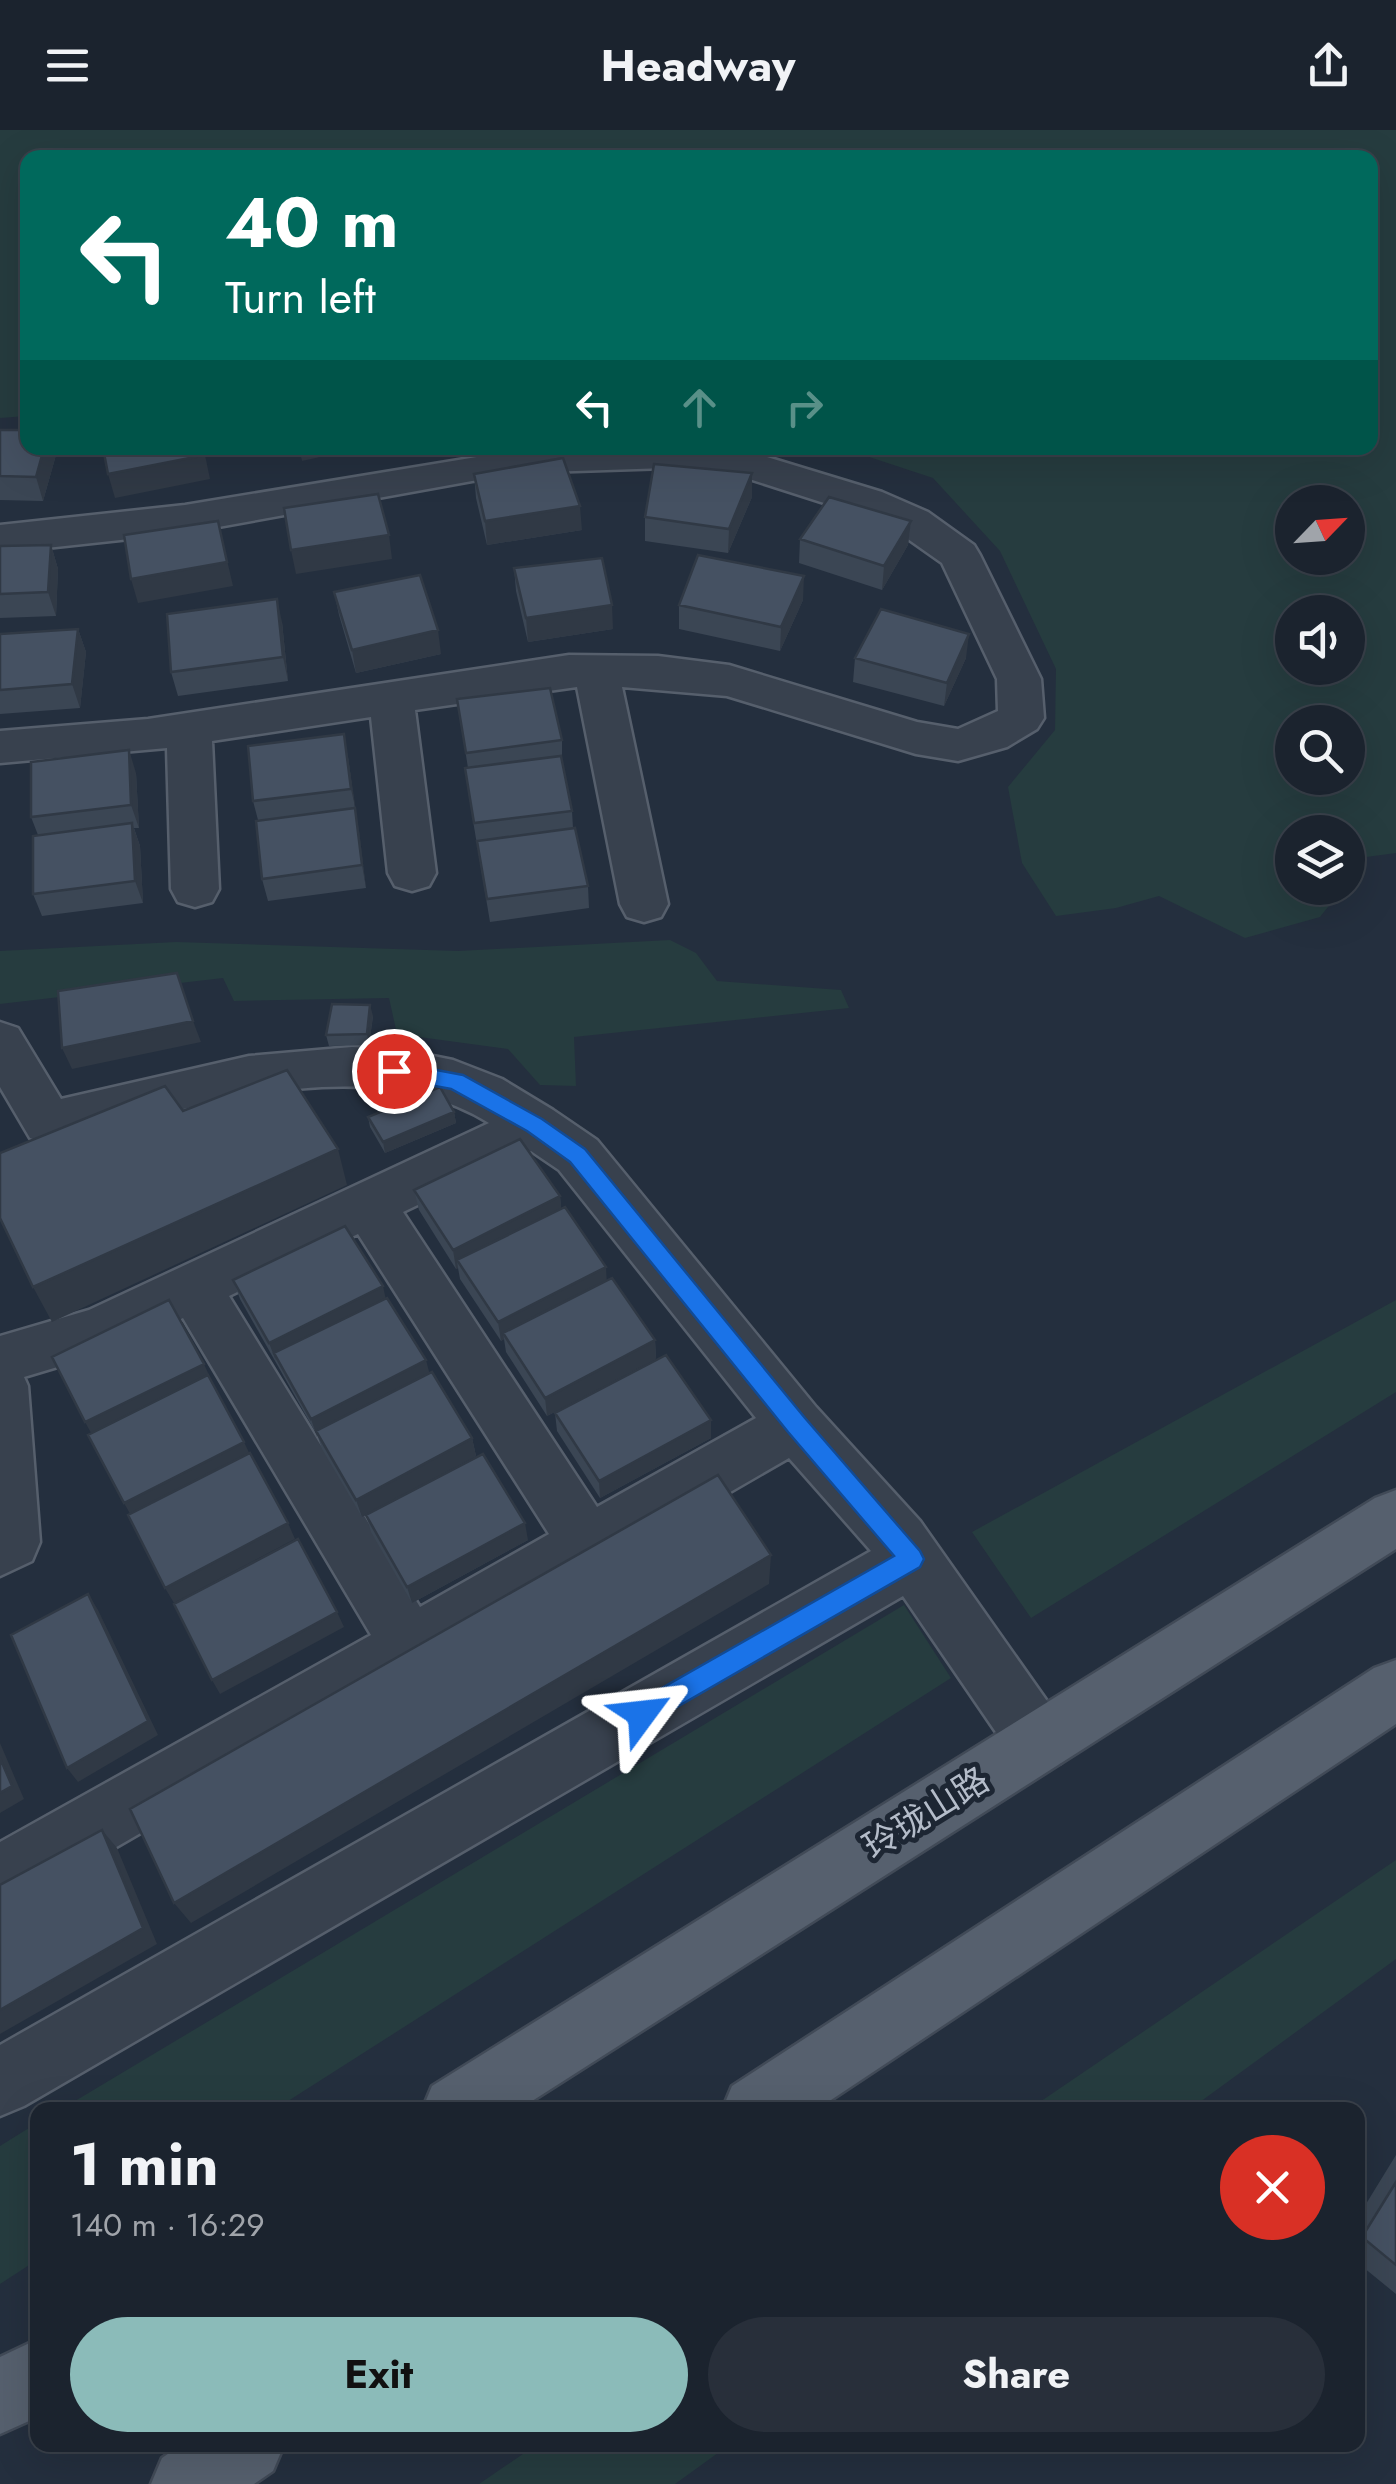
<!DOCTYPE html>
<html lang="en">
<head>
<meta charset="utf-8">
<style>
	body { margin:0; font-family:Jost,"Noto Sans SC",sans-serif; background:#282f3a; color:#f1f3f6; height:100vh; display:flex; flex-direction:column; font-size:38px; white-space:nowrap }
	* { box-sizing:border-box; margin:0 }
	p { font-size:32px; color:#a0a4aa }
	.icon { flex:none; width:55px; height:55px; fill:none; stroke:currentColor; stroke-width:2; stroke-linecap:round; stroke-linejoin:round }
	.map { position:relative; flex:1; overflow:hidden }
	.panel { position:absolute; left:30px; top:1972px; width:1335px; height:350px; display:flex; flex-direction:column; background:#1b232e; border-radius:20px; box-shadow:0 10px 40px #0002,0 0 0 2px #39404a }
	.panel>* { flex:none }
	.top-card { position:absolute; left:20px; top:20px; width:1358px; height:305px; border-radius:20px; box-shadow:0 10px 40px #0002,0 0 0 2px #39404a; background:#00695c; color:#fff; overflow:hidden }
	.needle { width:65px; rotate:65deg }
	.controls { position:absolute; left:1275px; top:355px; display:grid; gap:20px }
	.controls a { display:grid; place-items:center; width:90px; height:90px; border-radius:50%; background:#1b232e; box-shadow:0 10px 40px #0002,0 0 0 2px #39404a; font-size:50px }
	.pin { position:absolute; display:grid; place-items:center; width:85px; height:85px; color:#fff; margin:-42px; border:5px solid #fff; border-radius:50%; box-shadow:0 2px 10px #0007 }
	.me { position:absolute; width:110px; margin:-55px; rotate:60deg; stroke-linejoin:round; filter:drop-shadow(0 0 8px #0008) }
	.turn { display:flex; align-items:center; gap:35px; height:210px; padding:0 40px; font-size:45px }
	.turn .icon { width:130px; height:130px; stroke-width:2.5 }
	.turn b { display:block; font-size:70px; line-height:85px }
	.lanes { display:flex; align-items:center; height:95px; padding:0 40px; background:#0003; justify-content:center; gap:50px; direction:ltr }
	.lanes .off { opacity:.35 }
	.round { display:grid; place-items:center; flex:none; width:105px; height:105px; border-radius:52px; background:#282f3a }
	.headline { display:flex; align-items:center; justify-content:space-between; height:170px; padding:0 40px }
	h1 { font-size:60px; font-weight:700; line-height:75px }
	.action { display:flex; gap:20px; margin-top:auto; padding:20px 40px }
	.action a { flex:1; height:115px; border-radius:60px; background:#8bbbb9; color:#111; font-size:40px; font-weight:700; line-height:115px; text-align:center }
	.action a+a { background:#282f3a; color:#f1f3f6 }
	header { display:flex; justify-content:space-between; align-items:center; height:130px; padding:0 40px; background:#1b232e; font-size:45px; font-weight:700 }
	.map>svg:first-child { display:block }
</style>
</head>
<body>
<header><svg class="icon" aria-label="menu" viewBox="0 0 24 24"><path d="M4 6h16M4 12h16M4 18h16"/></svg>Headway<svg class="icon" aria-label="share" viewBox="0 0 24 24"><path d="M12 15V3M7 8l5-5 5 5M5 13v7h14v-7"/></svg></header>
<div class="map">
<svg width="1396" height="2354" viewBox="0 0 1396 2354">
	<rect width="100%" height="100%" fill="#242f3e"/>
	<!-- green -->
	<path fill="#263c3f" fill-rule="evenodd" d="M0,0H1396V723L1366,727L1348,751V702H1292V758H1343L1320,787L1245,808L1159,766L1116,778L1056,786L1022,733L1008,657L1055,600L1056,539L1000,421L933,348L842,318H1370V28H28L27,286L0,288ZM1348,372V428H1292V372ZM1348,482V538H1292V482ZM1348,592V648H1292V592Z
		M670,810L696,823L717,851L841,860L849,878L574,907L576,956L540,955L508,919L397,904L389,868L234,871L223,848L0,874V821L176,812L458,821Z
		M1396,1170V1262L1031,1488L972,1402Z
		M904,1475L951,1548L274,1980H60Z
		M1396,1730V1829L1189,1980H1028Z
		M37,1993V2130L0,2154V2016Z
		M536,2315H729L675,2354H479Z"/>
	<g fill="none" stroke-linecap="round" stroke-linejoin="round">
		<defs>
			<path id="minor" d="M531,318L741,319L882,362L928,382L974,415L980,425L1041,549L1044,588L1037,599L1007,617L958,631L916,624L727,566L622,557L668,774L661,787L644,792L627,787L620,774L577,557L415,580L436,743L429,756L412,761L395,756L388,743L371,587L212,611L219,759L212,772L195,777L178,772L171,759L167,618L0,633V601L148,589L569,525L658,526L729,535L917,592L958,599L998,581L997,549L942,433L898,402L852,382L737,345L667,338L545,342L472,351L185,403L0,423V395L185,375Z
				M0,892L18,898L61,969L249,926L352,917L403,920L453,930L502,949L553,980L597,1010L816,1277L920,1391L1061,1591L1070,1612L1061,1633L1039,1642L1017,1633L903,1466L24,1976L0,1986V1915L871,1421L789,1328L23,1771L0,1780V1712L371,1505L183,1188L121,1218L24,1247L28,1256L40,1412L32,1431L0,1446V1206L89,1180L489,993C365,915 179,981 48,1014L30,1008L0,957ZM531,1021L559,1040L756,1288L597,1377L403,1082ZM358,1104L549,1404L420,1477L229,1166Z"/>
			<path id="major" d="M1396,1360V1419L518,1980H422L432,1956L1375,1368Z
				M1396,1530V1594L816,1980H722L732,1956L1374,1538Z
				M38,2209V2287L0,2304V2227Z
				M181,2315H284L273,2341L254,2354H151L162,2328Z"/>
		</defs>
		<!-- minor casing -->
		<use href="#minor" stroke="#565f6c" stroke-width="5"/>
		<!-- major casing -->
		<use href="#major" stroke="#414a57" stroke-width="5"/>
		<!-- minor -->
		<use href="#minor" fill="#38414e" fill-rule="evenodd"/>
		<!-- major -->
		<use href="#major" fill="#56606e" fill-rule="evenodd"/>
	</g>
	<!-- wall -->
	<path fill="#3b4654" d="M0,300L56,325L43,371L0,370Z
		M474,344L582,400L487,415L476,368Z
		M752,367L728,423L645,411V387Z
		M911,391L908,415L882,460L799,433L800,409Z
		M51,415L58,439L56,486L0,488V416Z
		M514,438L613,499L528,512L516,461Z
		M334,462L441,524L356,543L339,485Z
		M803,470L780,521L679,499V475Z
		M282,492L288,551L178,566L171,542Z
		M78,499L86,522L80,578L0,584V504Z
		M855,528H966L944,576L853,552Z
		M457,569L562,610V634L572,681L573,698L588,756L589,778L490,792L468,661L465,638H468Z
		M348,627L366,758L268,771L262,749L258,690L253,671Z
		M136,643L139,698H134L140,716L143,773L42,786L33,764L38,705L31,687Z
		M373,886L369,915L329,916L326,905Z
		M454,982L456,993L385,1023L370,997L368,987Z
		M414,1060L560,1066L561,1078L607,1151L655,1210L656,1229L547,1286L506,1222L504,1209L501,1211L460,1149L458,1138L456,1139L419,1080Z
		M233,1150L386,1168L429,1244L472,1308L476,1326L362,1387L322,1319L318,1307L240,1169Z
		M555,1283L711,1308L600,1368L557,1301Z
		M366,1385L528,1410L412,1473L371,1402Z
		M1396,2025V2164L1358,2133V2087Z"/>
	<!-- shaded-wall -->
	<path fill="#303945" d="M44,318H54L56,325L43,371L36,347Z
		M299,318H361L302,331Z
		M205,325L210,349L115,368L108,344Z
		M752,343V367L728,423L729,399Z
		M580,376L582,400L487,415L485,391Z
		M218,391L233,456L138,473L131,449Z
		M911,391L908,415L882,460L884,436Z
		M389,405L392,429L296,444L291,420Z
		M51,415L58,439L56,486L48,462Z
		M804,446L803,470L780,521L781,497Z
		M277,469L282,492L288,551L283,527Z
		M612,475L613,499L528,512L526,488Z
		M78,499L86,522L80,578L72,554Z
		M438,500L441,524L356,543L352,520Z
		M969,504L966,528L944,576L947,553Z
		M344,604L348,627L356,681L351,659Z
		M129,620L136,643L139,698L131,675Z
		M355,678L359,700L366,758L362,735Z
		M132,693L140,716L143,773L135,751Z
		M370,875L373,886L369,915L367,904Z
		M193,891L201,912L72,939L62,918Z
		M454,982L456,993L385,1023L383,1012Z
		M338,1019L347,1055L52,1192L33,1157Z
		M560,1066L562,1086L457,1130L458,1138L456,1139L453,1120Z
		M606,1137L607,1156L503,1203L504,1209L501,1211L498,1192Z
		M383,1156L387,1175L274,1223L276,1231L269,1213Z
		M655,1210L656,1229L547,1286L545,1268Z
		M426,1230L431,1249L316,1301L317,1307L311,1289Z
		M204,1234L212,1252L95,1310L85,1292Z
		M711,1290V1308L600,1368L599,1351Z
		M472,1308L476,1326L362,1387L356,1370Z
		M244,1312L252,1329L133,1389L124,1373Z
		M288,1393L295,1409L174,1473L165,1458Z
		M525,1393L528,1410L412,1473L407,1457Z
		M771,1425L769,1454L191,1793L174,1773Z
		M88,1464L98,1480L158,1605L78,1652L67,1638Z
		M337,1482L344,1497L220,1564L212,1550Z
		M0,1613L24,1669L0,1683Z
		M102,1700L117,1718L157,1814L0,1904V1880Z"/>
	<!-- building -->
	<path fill="#455162" stroke="#303945" stroke-width="2.5" d="M0,300H28V318H44L36,347L0,346Z
		M103,318H203L205,325L108,344Z
		M563,328L580,376L485,391L474,344Z
		M654,334L752,343L729,399L645,387Z
		M378,364L389,405L291,420L284,378Z
		M829,367L911,391L884,436L800,409Z
		M218,391L227,432L131,449L124,405Z
		M51,415L48,462L0,464V416Z
		M698,425L804,446L781,497L679,475Z
		M602,428L612,475L526,488L514,438Z
		M420,445L438,500L352,520L334,462Z
		M277,469L283,527L171,542L167,484Z
		M881,479L969,504L947,553L855,528Z
		M78,499L72,554L0,560V504Z
		M550,558L562,610L466,623L457,569Z
		M344,604L351,659L253,671L248,616Z
		M129,620L131,675L31,687V632Z
		M561,626L572,681L474,693L465,638Z
		M355,678L362,735L262,749L256,691Z
		M132,693L135,751L33,764V706Z
		M575,698L588,756L487,769L477,711Z
		M177,843L193,891L62,918L58,861Z
		M332,874L370,875L367,904L326,905Z
		M287,940L338,1019L33,1157L0,1088V1023L165,956L183,981Z
		M440,957L454,982L383,1012L368,987Z
		M520,1009L560,1066L453,1120L414,1060Z
		M565,1077L606,1137L498,1192L457,1130Z
		M345,1096L383,1156L269,1213L233,1150Z
		M612,1148L655,1210L545,1268L503,1203Z
		M387,1168L426,1230L311,1289L274,1223Z
		M169,1170L204,1234L85,1292L52,1227Z
		M666,1225L711,1290L599,1351L555,1283Z
		M432,1242L472,1308L356,1370L316,1301Z
		M208,1245L244,1312L124,1373L88,1305Z
		M250,1323L288,1393L165,1458L128,1385Z
		M483,1324L525,1393L407,1457L366,1385Z
		M718,1345L771,1425L174,1773L130,1679Z
		M298,1409L337,1482L212,1550L174,1474Z
		M88,1464L148,1591L67,1638L11,1505Z
		M0,1628L12,1656L0,1663Z
		M102,1700L143,1798L0,1880V1755Z
		M1396,2052V2135L1362,2107Z"/>
	<!-- route -->
	<path fill="#1a73e8" stroke="#114b97" stroke-width="2.5" d="M394,932L463,945L542,989L585,1019L805,1288L920,1421L924,1429L920,1437L651,1592L642,1596L632,1592L629,1584L632,1575L894,1426L788,1302L570,1032L527,1001L451,959L386,947L383,941L386,935Z"/>
	<g text-anchor="middle" dominant-baseline="central" stroke-width="10" stroke-linejoin="round" paint-order="stroke">
		<!-- street labels -->
		<g font-size="35" fill="#b4bcc9" stroke="#1d2633">
			<text transform="translate(926 1683) rotate(-32)">玲珑山路</text>
		</g>
	</g>
</svg>
<div class="controls">
<a><svg class="needle" viewBox="-14 -14 28 28"><path d="M0-13l5 13h-10z" fill="#e53935"/><path d="M0 13l5-13h-10z" fill="#a0a4aa"/></svg></a>
<a><svg class="icon" aria-label="sound" viewBox="0 0 24 24"><path d="M4 9h4l5-4v14l-5-4H4zM17 9q2 3 0 6"/></svg></a>
<a><svg class="icon" aria-label="search" viewBox="0 0 24 24"><circle cx="10" cy="10" r="6"/><path d="M15 15l6 6"/></svg></a>
<a><svg class="icon" aria-label="layers" viewBox="0 0 24 24"><path d="M12 4l9 5-9 5-9-5zM3 14l9 5 9-5"/></svg></a>
</div>
<div class="pin" style="left:394px;top:941px;background:#d93025"><svg class="icon" aria-label="arrive" viewBox="0 0 24 24"><path d="M6 21V4h12l-3 4 3 4H6"/></svg></div>
<svg class="me" style="left:642px;top:1584px" viewBox="-20 -20 40 40"><path d="M0-17L14 15 0 8-14 15z" fill="#1a73e8" stroke="#fff" stroke-width="4"/></svg>
<div class="top-card">
<div class="turn"><svg class="icon" aria-label="left" viewBox="0 0 24 24"><path d="M17 20v-9H6M10 6l-5 5 5 5"/></svg><div><b>40 m</b>Turn left</div></div>
<div class="lanes"><svg class="icon" aria-label="left" viewBox="0 0 24 24"><path d="M17 20v-9H6M10 6l-5 5 5 5"/></svg><svg class="icon off" aria-label="ahead" viewBox="0 0 24 24"><path d="M12 20V5M6 11l6-6 6 6"/></svg><svg class="icon off" aria-label="right" viewBox="0 0 24 24"><path d="M7 20v-9h11M14 6l5 5-5 5"/></svg></div>
</div>
<section class="panel">
<div class="headline"><div><h1>1 min</h1><p>140 m · 16:29</p></div><a class="round" style="background:#d93025;color:#fff"><svg class="icon" aria-label="close" viewBox="0 0 24 24"><path d="M6 6l12 12M18 6L6 18"/></svg></a></div>
<div class="action"><a>Exit</a><a>Share</a></div>
</section>
</div>
</body>
</html>
